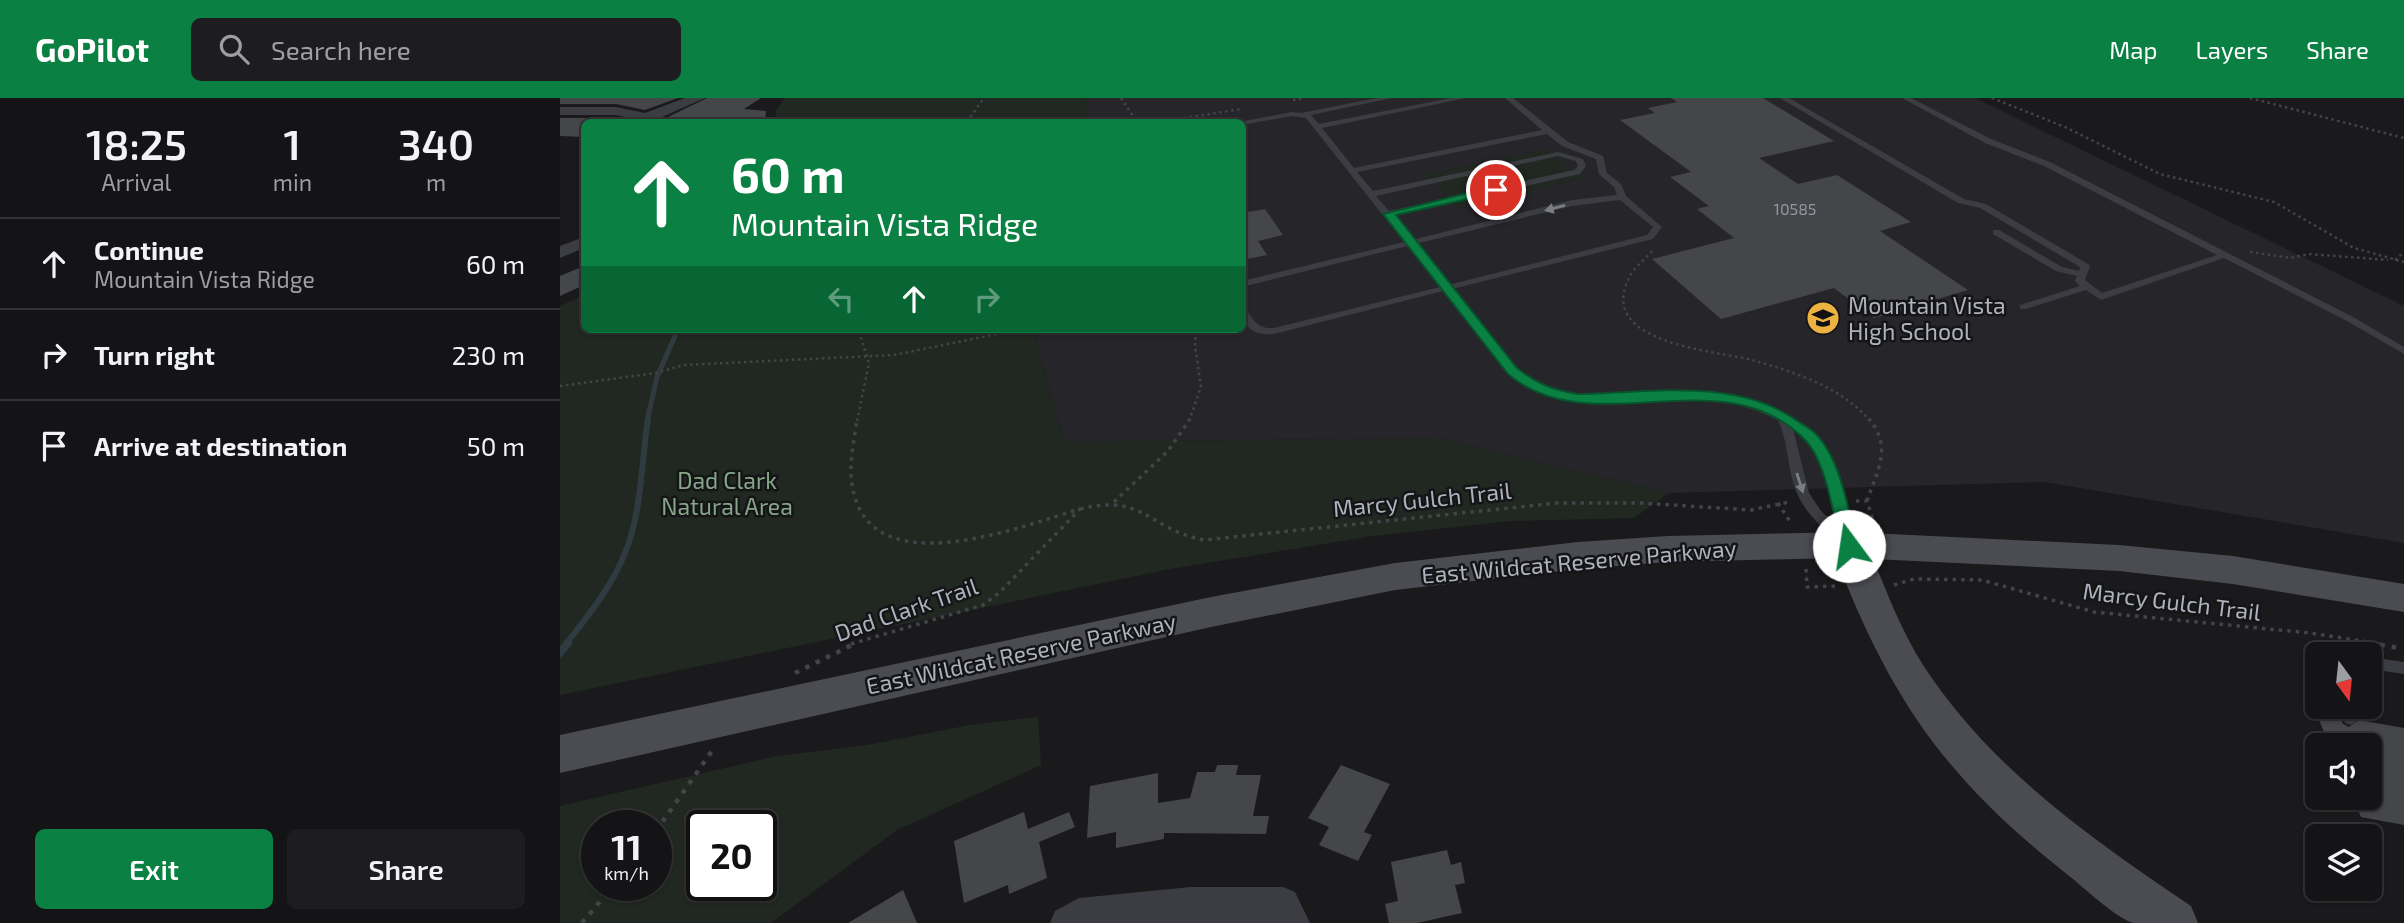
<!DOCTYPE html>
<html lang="en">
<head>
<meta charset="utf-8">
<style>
	body { margin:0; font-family:"Exo 2",sans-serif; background:#1d1d1f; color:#f1f3f6; height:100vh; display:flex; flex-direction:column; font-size:26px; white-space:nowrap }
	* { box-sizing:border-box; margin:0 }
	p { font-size:23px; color:#9d9ea1 }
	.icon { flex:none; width:38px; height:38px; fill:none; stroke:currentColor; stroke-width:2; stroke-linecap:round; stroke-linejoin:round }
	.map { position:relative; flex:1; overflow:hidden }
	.details { display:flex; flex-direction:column; background:#141416; width:560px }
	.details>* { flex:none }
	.guide { position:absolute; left:21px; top:21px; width:665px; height:214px; border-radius:10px; box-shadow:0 2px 5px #0004,0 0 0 2px #333335; background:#0b8043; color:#fff; overflow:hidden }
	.needle { width:46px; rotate:165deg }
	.controls { position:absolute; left:1745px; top:544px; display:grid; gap:14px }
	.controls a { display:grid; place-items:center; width:77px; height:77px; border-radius:10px; background:#141416; box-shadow:0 2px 5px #0004,0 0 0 2px #333335; font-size:35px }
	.speed { position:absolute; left:21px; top:712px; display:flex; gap:14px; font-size:35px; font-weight:700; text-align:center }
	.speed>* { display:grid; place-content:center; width:91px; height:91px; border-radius:50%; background:#141416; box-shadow:0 2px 5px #0004,0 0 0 2px #333335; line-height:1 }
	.speed small { font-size:18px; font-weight:400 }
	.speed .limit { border:4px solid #111; border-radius:10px; background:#fff; color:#111 }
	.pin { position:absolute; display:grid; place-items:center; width:60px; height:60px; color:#fff; margin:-30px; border:4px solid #fff; border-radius:50%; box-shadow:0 2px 7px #0007 }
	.me { position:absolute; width:77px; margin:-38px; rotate:346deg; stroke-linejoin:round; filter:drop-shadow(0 0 5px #0008) }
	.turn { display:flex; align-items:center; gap:24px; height:147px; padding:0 35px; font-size:32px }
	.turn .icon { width:91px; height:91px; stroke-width:2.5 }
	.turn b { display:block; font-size:49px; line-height:60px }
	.lanes { display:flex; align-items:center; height:66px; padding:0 35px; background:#0003; justify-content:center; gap:35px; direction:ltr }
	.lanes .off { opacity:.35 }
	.eta { display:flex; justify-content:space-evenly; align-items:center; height:119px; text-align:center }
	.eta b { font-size:42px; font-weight:600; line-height:49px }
	.cta { display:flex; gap:14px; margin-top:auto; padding:14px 35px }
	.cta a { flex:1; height:80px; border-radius:10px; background:#0b8043; color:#fff; font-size:28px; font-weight:600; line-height:80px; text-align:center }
	.cta a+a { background:#1d1d1f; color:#f1f3f6 }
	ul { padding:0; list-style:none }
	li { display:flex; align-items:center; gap:21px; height:91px; padding:0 35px; border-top:2px solid #333335 }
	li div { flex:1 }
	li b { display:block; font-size:26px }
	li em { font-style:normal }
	header { display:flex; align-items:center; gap:42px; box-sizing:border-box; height:98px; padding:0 35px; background:#0b8043; color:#fff }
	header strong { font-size:33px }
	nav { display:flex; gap:38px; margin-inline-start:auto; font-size:24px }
	.search { width:490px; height:63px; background:#1d1d1f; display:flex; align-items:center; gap:18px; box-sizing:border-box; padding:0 24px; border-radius:10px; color:#9d9ea1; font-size:26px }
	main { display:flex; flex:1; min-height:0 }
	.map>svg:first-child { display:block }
</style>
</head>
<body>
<header>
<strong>GoPilot</strong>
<div class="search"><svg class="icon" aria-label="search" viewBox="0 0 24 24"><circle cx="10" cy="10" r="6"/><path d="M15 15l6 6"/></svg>Search here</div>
<nav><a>Map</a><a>Layers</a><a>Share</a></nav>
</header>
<main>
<section class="details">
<div class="eta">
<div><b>18:25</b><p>Arrival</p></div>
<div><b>1</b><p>min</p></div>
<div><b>340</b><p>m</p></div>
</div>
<ul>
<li><svg class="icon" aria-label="ahead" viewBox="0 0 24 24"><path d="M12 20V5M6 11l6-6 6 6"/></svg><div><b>Continue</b><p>Mountain Vista Ridge</p></div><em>60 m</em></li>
<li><svg class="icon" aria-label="right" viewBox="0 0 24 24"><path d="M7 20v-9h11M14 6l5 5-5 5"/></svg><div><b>Turn right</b></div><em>230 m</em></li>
<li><svg class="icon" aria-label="arrive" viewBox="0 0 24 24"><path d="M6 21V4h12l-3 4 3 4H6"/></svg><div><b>Arrive at destination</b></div><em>50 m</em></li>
</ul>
<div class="cta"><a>Exit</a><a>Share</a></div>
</section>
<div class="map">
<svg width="1844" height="825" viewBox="0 0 1844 825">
	<rect width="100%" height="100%" fill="#1a1a1d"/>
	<!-- built -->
	<path fill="#26262a" d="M526,0H1415L1844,208V445L1485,384L1109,395L879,340L504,344L473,231H682V24H530Z"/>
	<!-- green -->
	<path fill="#202821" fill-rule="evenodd" d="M224,0H526L530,24H219L215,14Z
		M986,51L1022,81L896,109L865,76Z
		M24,197V231H473L504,344L879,340L1109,395L1074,420L952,423L813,438L610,471L0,597V208Z
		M478,619L481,667L337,732L211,825H0V708L217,658L307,647L410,627ZM96,728V788H37V728ZM201,728V788H142V728Z"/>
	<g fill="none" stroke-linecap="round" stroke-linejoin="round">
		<!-- stream-far2 -->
		<path stroke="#303a41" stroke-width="5" d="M87,323L97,279L118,231"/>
		<!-- stream-far1 -->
		<path stroke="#303a41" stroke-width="6" d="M6,546C28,518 52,488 65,455C82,414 81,365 88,321"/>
		<!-- stream -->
		<path stroke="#303a41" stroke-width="8" d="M0,555L8,545"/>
	</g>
	<!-- building -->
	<path fill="#45464a" d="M0,0H118L85,12L56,6H0Z
		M147,0H201L184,11L206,13L205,24H112L108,19Z
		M1111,0H1203L1274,43L1199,60L1238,86L1277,77L1351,124L1320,133L1408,192L1314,220L1274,190L1161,221L1092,161L1174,140L1137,111L1149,108L1110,79L1131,74L1060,22L1095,15L1088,10L1117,4Z
		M0,20H56L77,24H24V39L0,38Z
		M705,111L723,137L698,143L707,157L682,162V115Z
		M24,168V187L0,198V178Z
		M1756,615L1780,619L1783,626L1789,629L1799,622L1844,630V727L1801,719L1793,700H1810V648H1770Z
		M657,667H678L676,677H701L693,718H709L706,736L604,735V741L556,750V734L527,740L530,688L598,675V705L630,700L637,674H655Z
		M781,667L830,686L804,734L812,737L798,763L759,747L769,729L748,720Z
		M464,714L468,731L509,714L515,729L479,744L487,780L449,796L448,787L404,805L394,743Z
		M887,752L891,767L901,764L905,785L895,787L902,815L857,825H829L825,806L838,803L831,764Z
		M343,792L357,825H288Z"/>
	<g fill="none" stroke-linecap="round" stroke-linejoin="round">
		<!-- path-far2 -->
		<path stroke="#424449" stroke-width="2.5" stroke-dasharray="2.5 3.5" stroke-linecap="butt" d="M561,0L577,24
			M1432,0L1505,29L1600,76L1714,104L1794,150L1844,164
			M1690,0L1844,40
			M733,2L745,0
			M407,24L424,0
			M600,24L681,11
			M1092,153C1084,162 1073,170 1068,182C1038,246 1157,253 1192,262C1234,274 1282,289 1310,323
			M1690,154L1731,160L1749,156L1828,162
			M1835,162L1844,154
			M0,288L96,275L124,267L334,257L462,231
			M297,323L309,265L298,231
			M629,323L641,289L635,248L636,231"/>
		<!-- path-far1 -->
		<path stroke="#424449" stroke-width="3.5" stroke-dasharray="3.5 5" stroke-linecap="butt" d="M1296,403H1307L1314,425
			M1307,403C1317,373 1333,349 1309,321
			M554,404L608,353L630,321
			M1218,405L1231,425
			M520,411C585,395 587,431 644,442L997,405H1081L1191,412L1229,404
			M1246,471L1247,489L1277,488
			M1334,487L1354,481L1422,482L1534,514L1750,535L1821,546
			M291,546L423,507L440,494L520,411C462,428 317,486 294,396C287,373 294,344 297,321"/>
		<!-- path -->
		<path stroke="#424449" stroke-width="4.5" stroke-dasharray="4.5 7" stroke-linecap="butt" d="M1809,545L1839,550
			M235,575L296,545
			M96,733L154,650
			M22,825L53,788"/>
		<!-- lane -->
		<path fill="#3c3d42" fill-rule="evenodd" d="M817,0H832L751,17L759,26L891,0H906L762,30L794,70L982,32L945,0H953L1008,44L1043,58L1047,75L1061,86L1066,98L1102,129L1093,141L892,191C917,222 950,275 987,289C1020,302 1057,298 1092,296C1141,294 1187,295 1231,320C1240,325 1250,330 1256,339C1280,369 1286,411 1295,448L1293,451H1285C1265,432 1242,414 1234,387C1227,365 1228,343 1218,322C1198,313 1180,305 1158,303C1087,293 1014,325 950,277C942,271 936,260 930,252C914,233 899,213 883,193L714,236C693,238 682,229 682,208L685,209C693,222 697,231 714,230L880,189L847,148L682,189V183L844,144L746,20L732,18L682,27V24H679L732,14L741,15ZM987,36L1002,48L1036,61L1039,76L1054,89L1057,97L1012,102L852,142L832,118L1020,76L1026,68L1023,61L998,54L813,93L797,74ZM998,58L1016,63L1018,68L1014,72L829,113L816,98ZM1060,102L1093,129L1087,137L888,187L855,146L1012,108ZM1233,331C1264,351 1271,397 1279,430L1261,413L1249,395Z
			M1220,0H1229L1404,101L1426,106L1528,166L1530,168L1525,182L1542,195L1657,157L1484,68L1425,45L1342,0H1351L1431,41L1490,64L1793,219L1844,249V256L1787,223L1664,160L1541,202L1526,192L1466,211H1460V207L1520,188L1515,183L1517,178L1496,173L1433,136V132H1439L1502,169L1519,173L1520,169L1420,110L1398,105Z
			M1810,559L1844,564V576L1810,571Z
			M1778,609H1792L1797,621L1795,625L1790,627L1785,625Z"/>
		<!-- street -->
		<path fill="#3c3d42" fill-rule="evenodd" d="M125,0H145L102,19L110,24H86L56,17H0V9H56L85,15Z
			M24,139V150L0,160V148Z
			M631,789H723L735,794L750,825H490L495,813L519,800Z"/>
		<!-- secondary -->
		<path fill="#4a4c52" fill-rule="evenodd" d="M1289,434L1559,447L1673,458L1844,486V514L1673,486L1559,473L1313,461C1328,497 1342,534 1363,567C1430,670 1530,740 1631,808L1638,825C1618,825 1593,825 1574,825C1559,822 1526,792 1513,781C1389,684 1333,607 1276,460L1108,464L1018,471L835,492L651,529L0,675V637L651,499L835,465L1018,444L1108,438Z"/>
	</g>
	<!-- one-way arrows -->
	<defs><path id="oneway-solid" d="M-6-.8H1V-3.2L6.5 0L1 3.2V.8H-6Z" transform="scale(1.75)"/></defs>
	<g fill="#7b7d85">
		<use href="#oneway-solid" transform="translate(995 110) rotate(165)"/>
		<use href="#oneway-solid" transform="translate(1240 385) rotate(72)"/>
	</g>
	<!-- route -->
	<path fill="#0b8043" stroke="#07532c" stroke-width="2" d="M936,88L942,92L940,94L836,117L957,270C977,286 993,292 1018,296C1089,295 1175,279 1236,322C1243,327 1252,331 1258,338C1282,366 1288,412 1297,448L1295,452L1289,454L1281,448C1274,419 1266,363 1245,342C1163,257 1030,347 948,276L823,116Z"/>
	<!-- icons -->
	<defs>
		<symbol id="school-disc" viewBox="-11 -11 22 22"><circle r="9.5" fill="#edb342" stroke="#151518"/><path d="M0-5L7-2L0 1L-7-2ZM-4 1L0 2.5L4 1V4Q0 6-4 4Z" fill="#111"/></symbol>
	</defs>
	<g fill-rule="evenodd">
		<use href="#school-disc" x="1244" y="201" width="38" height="38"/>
	</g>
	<g text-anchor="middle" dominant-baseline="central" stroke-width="5" stroke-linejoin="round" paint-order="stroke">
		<!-- far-number labels -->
		<g font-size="16" fill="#9497a0">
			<text x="1235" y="110">10585</text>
		</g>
		<!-- poi labels -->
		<g font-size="23" fill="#aeb2bc" stroke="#151518" text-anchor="start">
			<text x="1288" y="207">Mountain Vista<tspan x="1288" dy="26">High School</tspan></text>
		</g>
		<!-- park labels -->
		<g font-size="23" fill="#85a687" stroke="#151518">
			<text x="167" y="382">Dad Clark<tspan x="167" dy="26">Natural Area</tspan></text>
		</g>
		<!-- street labels -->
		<g font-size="23" fill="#aeb2bc" stroke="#151518">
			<text transform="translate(862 401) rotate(-6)">Marcy Gulch Trail</text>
			<text transform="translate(1019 463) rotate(-5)">East Wildcat Reserve Parkway</text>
			<text transform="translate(1612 503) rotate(7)">Marcy Gulch Trail</text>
			<text transform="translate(346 511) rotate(-19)">Dad Clark Trail</text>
			<text transform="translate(461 555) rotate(-12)">East Wildcat Reserve Parkway</text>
		</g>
	</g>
</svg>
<div class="controls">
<a><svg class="needle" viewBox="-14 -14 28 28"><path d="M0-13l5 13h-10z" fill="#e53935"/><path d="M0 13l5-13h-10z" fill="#9d9ea1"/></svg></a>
<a><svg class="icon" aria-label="sound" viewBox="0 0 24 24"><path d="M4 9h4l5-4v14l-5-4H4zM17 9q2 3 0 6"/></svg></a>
<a><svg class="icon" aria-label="layers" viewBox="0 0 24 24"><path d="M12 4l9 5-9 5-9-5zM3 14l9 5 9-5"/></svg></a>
</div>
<div class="speed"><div>11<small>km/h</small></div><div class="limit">20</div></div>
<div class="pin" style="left:936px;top:92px;background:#d93025"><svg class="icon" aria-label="arrive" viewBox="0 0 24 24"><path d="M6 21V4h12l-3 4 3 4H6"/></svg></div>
<svg class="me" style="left:1289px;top:448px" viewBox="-20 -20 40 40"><circle r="19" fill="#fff"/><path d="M0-13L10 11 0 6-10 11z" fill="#0b8043"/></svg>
<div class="guide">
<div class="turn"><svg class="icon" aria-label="ahead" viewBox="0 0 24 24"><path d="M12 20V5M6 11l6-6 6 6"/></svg><div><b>60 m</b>Mountain Vista Ridge</div></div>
<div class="lanes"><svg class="icon off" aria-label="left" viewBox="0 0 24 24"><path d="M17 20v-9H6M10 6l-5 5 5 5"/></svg><svg class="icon" aria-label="ahead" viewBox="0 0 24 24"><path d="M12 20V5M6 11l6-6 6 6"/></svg><svg class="icon off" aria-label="right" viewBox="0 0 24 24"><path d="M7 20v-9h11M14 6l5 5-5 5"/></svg></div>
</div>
</div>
</main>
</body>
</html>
